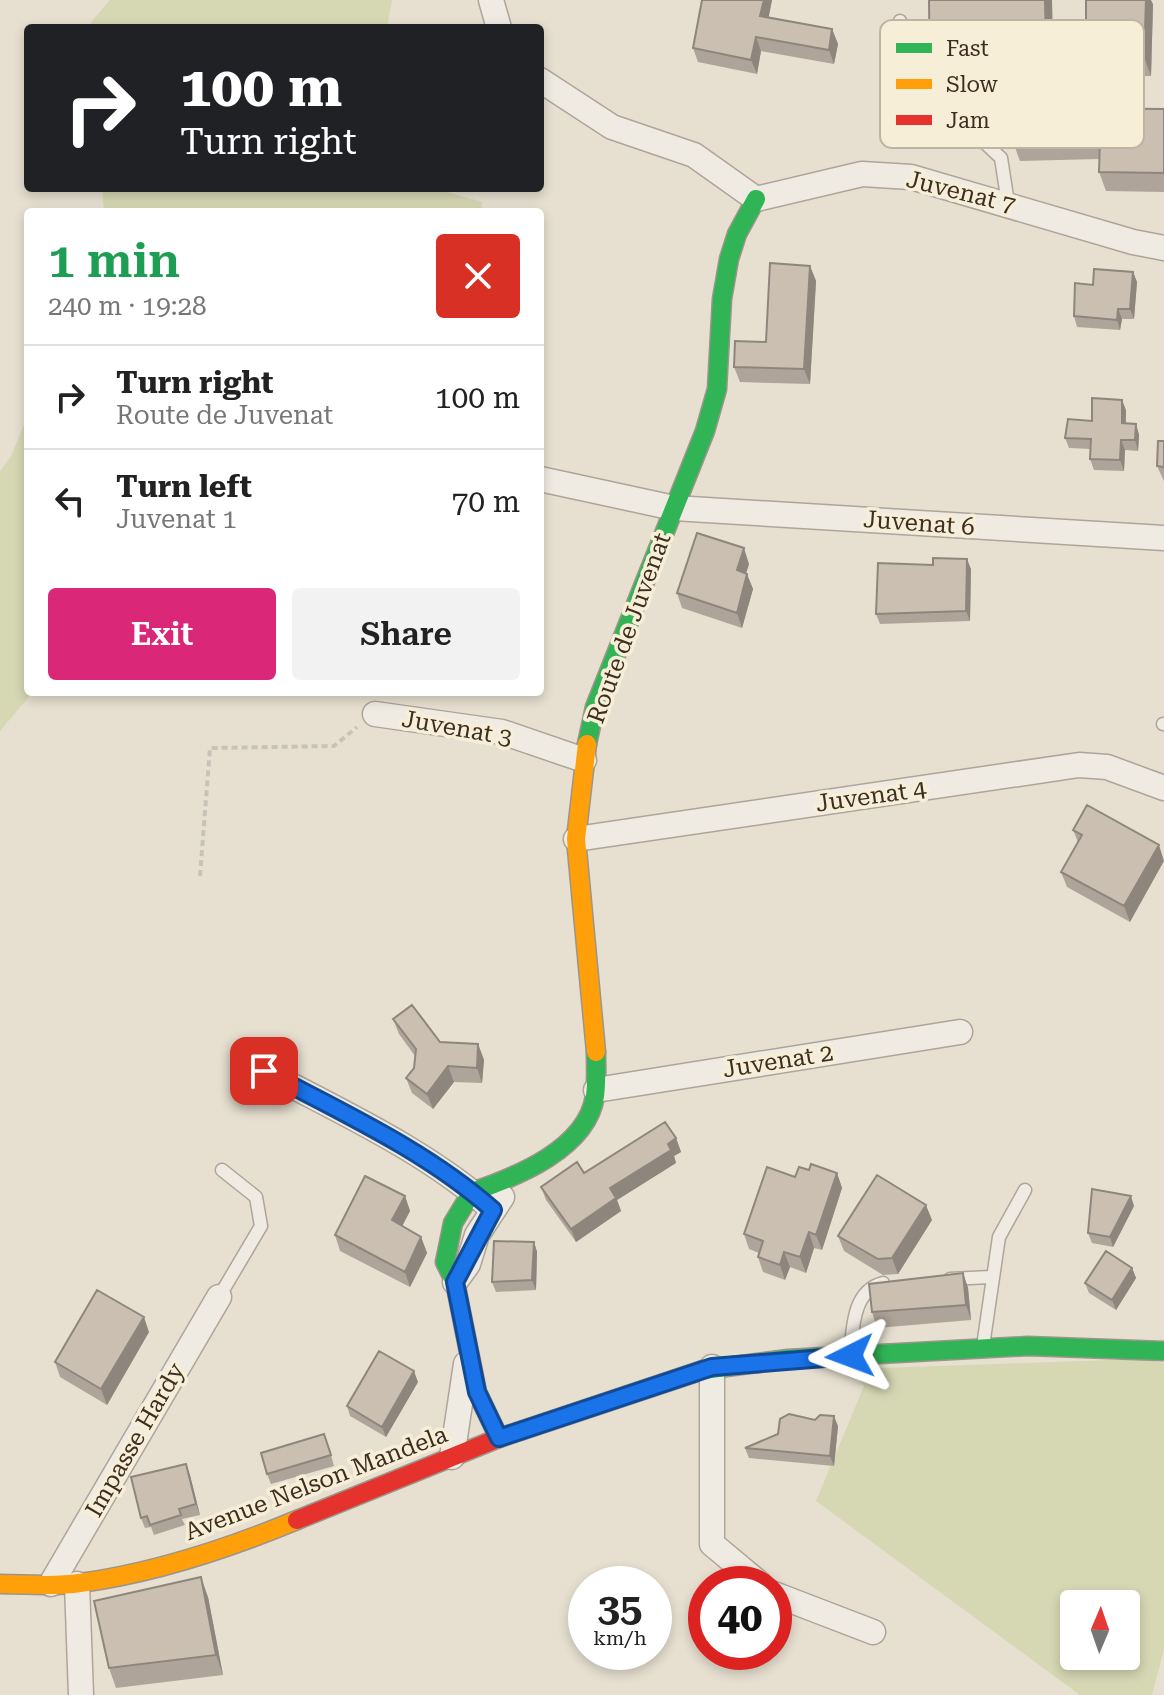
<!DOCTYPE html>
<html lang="en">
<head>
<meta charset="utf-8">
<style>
	body { margin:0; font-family:"Roboto Serif",serif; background:#f2f2f2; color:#222; height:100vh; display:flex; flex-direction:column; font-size:30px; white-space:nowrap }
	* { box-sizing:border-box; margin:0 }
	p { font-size:26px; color:#767676 }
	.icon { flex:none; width:44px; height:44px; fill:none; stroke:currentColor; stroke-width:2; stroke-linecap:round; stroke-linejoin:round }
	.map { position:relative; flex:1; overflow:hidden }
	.details { position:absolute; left:24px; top:208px; width:520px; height:488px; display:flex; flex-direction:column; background:#fff; border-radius:8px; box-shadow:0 4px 12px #0003 }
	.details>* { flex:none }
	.guide { position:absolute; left:24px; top:24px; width:520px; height:168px; border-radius:8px; box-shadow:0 4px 12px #0003; background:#202124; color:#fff; overflow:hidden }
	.needle { width:52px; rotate:2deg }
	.tools { position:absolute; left:1060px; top:1590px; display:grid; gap:16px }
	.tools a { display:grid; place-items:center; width:80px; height:80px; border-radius:8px; background:#fff; box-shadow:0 4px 12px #0003; font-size:40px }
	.speed { position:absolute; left:568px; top:1566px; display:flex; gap:16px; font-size:40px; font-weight:700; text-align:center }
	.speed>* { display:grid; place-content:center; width:104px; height:104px; border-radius:50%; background:#fff; box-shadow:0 4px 12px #0003; line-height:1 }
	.speed small { font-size:20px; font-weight:400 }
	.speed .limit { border:12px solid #d22; background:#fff; color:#111 }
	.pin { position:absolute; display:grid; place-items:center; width:68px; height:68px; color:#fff; margin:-34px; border-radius:16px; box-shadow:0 4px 12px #0006 }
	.me { position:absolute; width:88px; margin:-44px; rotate:267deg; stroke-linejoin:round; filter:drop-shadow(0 0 6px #0008) }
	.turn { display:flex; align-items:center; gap:28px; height:168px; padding:0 24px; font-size:36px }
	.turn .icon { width:104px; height:104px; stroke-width:2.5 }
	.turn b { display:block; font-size:56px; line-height:68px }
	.round { display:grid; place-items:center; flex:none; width:84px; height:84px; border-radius:8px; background:#f2f2f2 }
	.summary { display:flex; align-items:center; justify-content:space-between; height:136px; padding:0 24px }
	h1 { font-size:48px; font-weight:600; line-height:60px; color:#1e9e55 }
	.action { display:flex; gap:16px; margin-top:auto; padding:16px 24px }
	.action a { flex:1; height:92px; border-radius:8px; background:#db2777; color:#fff; font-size:32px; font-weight:600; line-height:92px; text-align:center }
	.action a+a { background:#f2f2f2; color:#222 }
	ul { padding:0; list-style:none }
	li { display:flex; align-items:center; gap:24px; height:104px; padding:0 24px; border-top:2px solid #e0e0e0 }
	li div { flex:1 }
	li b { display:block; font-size:30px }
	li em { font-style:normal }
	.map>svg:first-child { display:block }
</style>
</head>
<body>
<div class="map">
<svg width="1164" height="1695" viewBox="0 0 1164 1695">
	<rect width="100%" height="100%" fill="#e7e0d1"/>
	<!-- green -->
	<path fill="#d6d7b3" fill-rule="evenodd" d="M110,0H392L387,28H91V22Z
		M102,188H433L482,202L481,212H104Z
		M28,415V692H33L0,731V471L11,456Z
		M1141,1359L1164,1363V1649L1152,1695H1080L816,1501L864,1386L850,1369ZM1074,1604H1126V1656H1074Z"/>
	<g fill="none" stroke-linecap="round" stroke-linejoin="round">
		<defs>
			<path id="lane" d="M900,21L897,115L938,138L984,142L1001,158L1008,203
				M1163,724H1164
				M950,1279L990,1277
				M219,1297L261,1226L256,1197L222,1170
				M983,1346L999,1237L1025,1190
				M850,1355C853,1329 852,1291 883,1283"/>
			<path id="street" d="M491,0L499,28
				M540,80L612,127L694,155L756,199L862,174L911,177L1133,242L1164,248
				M540,479L674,508L1164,538
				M375,714L502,732L584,760
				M576,839L1079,765L1107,767L1164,788
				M264,1071C341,1112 427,1151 493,1210
				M596,1090L960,1032
				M455,1282L468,1264L477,1235L502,1197
				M712,1367V1544L760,1584
				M452,1457L466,1364
				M51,1584L219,1297
				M77,1584L81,1695
				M774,1594L873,1632"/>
			<path id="fast" d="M587,744L595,707L705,431L717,389L722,299L729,259L737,234L756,199
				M703,1370L788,1359L1028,1346L1164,1351
				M499,1438L477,1392L455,1282L445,1262L453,1223L472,1192C516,1177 587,1149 595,1096C597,1082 596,1066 596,1052"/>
			<path id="slow" d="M587,744L576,839L596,1052
				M0,1584C26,1584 54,1587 80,1583C155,1573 227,1549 297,1520"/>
			<path id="jam" d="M297,1520L499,1438L703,1370"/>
		</defs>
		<!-- lane casing -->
		<use href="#lane" stroke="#ada599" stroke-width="15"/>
		<!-- street casing -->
		<use href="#street" stroke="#ada599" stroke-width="27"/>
		<!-- fast casing -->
		<use href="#fast" stroke="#9c958a" stroke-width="21"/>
		<!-- slow casing -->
		<use href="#slow" stroke="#9c958a" stroke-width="21"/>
		<!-- jam casing -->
		<use href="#jam" stroke="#9c958a" stroke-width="21"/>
		<!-- path -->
		<path stroke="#c8c2b9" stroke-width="4" stroke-dasharray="6 4" stroke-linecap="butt" d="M200,876L210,748L334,746L357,727"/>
		<!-- lane -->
		<use href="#lane" stroke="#efebe3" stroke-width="12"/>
		<!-- street -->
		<use href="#street" stroke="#efebe3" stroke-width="24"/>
		<!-- fast -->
		<use href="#fast" stroke="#30b455" stroke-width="18"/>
		<!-- slow -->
		<use href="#slow" stroke="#ff9f0a" stroke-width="18"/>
		<!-- jam -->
		<use href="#jam" stroke="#e5322d" stroke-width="18"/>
	</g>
	<!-- wall -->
	<path fill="#afa499" d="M702,0H772L768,18L832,29L838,44L834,64L761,51L757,74L698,62L693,48Z
		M1052,0L1054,108L1164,109V192L1106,191L1099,172V159L1020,161L1013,142L1012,108L937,110L930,91Z
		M1153,4L1151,76H1118L1111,57V45H1093L1086,26Z
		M810,266L816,281L810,384L740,382L734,367L766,342Z
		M1133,272L1137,282L1134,319H1122L1120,330L1077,327L1074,316L1093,285Z
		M1126,410V424H1136L1139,435L1138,451L1125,450L1124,471L1094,470L1090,459L1091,449L1069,448L1065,438L1092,421Z
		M1164,441V481L1157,466Z
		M749,564L746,573L753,589L742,628L682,608L677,593Z
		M971,569L970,621L880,624L876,614Z
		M1073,830L1159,845L1130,922L1067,887L1061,872L1078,842Z
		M393,1019L440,1042L478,1044L484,1060L482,1083L454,1082L433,1109L412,1093L406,1078L414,1068L415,1056L399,1034Z
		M676,1138L681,1152L674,1156L676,1163L617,1200L621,1211L576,1242L546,1200L541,1187L584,1173Z
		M809,1170L837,1173L842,1188L822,1250L814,1248L806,1273L790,1267L785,1280L763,1272L758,1257L759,1253L749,1249L744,1234L795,1177Z
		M405,1196L410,1211L402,1226L421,1237L427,1253L410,1287L340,1251L335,1235Z
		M1134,1206L1113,1247L1092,1243L1088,1233Z
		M932,1220L898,1274L883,1275L844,1251L838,1236Z
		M534,1242L537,1252L536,1290L496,1292L492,1282Z
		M1132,1268L1136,1278L1116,1310L1089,1293L1085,1283Z
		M963,1273L968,1288L971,1320L877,1328L872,1312Z
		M149,1332L107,1405L60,1377L55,1362Z
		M418,1382L386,1437L350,1416L347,1406Z
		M838,1426L834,1466L749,1458L745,1448Z
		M328,1444L334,1466L271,1484L267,1474Z
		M186,1464L200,1515L182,1519L185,1525L154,1535L151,1527L145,1528L141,1518Z
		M208,1597L223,1675L116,1688L109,1668Z"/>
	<!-- shaded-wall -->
	<path fill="#8e867d" d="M764,0H772L766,31L760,16Z
		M1045,0H1052L1054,127L1047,108Z
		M1146,0H1151L1153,4L1151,76L1144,57Z
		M832,29L838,44L834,64L829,50Z
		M756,37L761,51L757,74L751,60Z
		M810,266L816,281L810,384L804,369Z
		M1133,272L1137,282L1134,319L1130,309Z
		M1118,309L1122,319L1120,330L1117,320Z
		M1122,400L1126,410L1125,434L1122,423Z
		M1136,424L1139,435L1138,451L1135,440Z
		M1121,440L1125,450L1124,471L1120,460Z
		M540,548L542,554L540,565Z
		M744,548L749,564L742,586L737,570Z
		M967,559L971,569L970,621L966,611Z
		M747,574L753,589L742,628L737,613Z
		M1159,845L1164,861L1130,922L1124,906Z
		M478,1044L484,1060L482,1083L477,1068Z
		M448,1066L454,1082L433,1109L427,1094Z
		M676,1138L681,1152L674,1156L676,1163L617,1200L621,1211L576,1242L571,1229L610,1188Z
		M837,1173L842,1188L822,1250L816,1235Z
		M405,1196L410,1211L397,1236L392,1220Z
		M1131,1196L1134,1206L1113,1247L1110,1237Z
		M926,1205L932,1220L898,1274L892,1258Z
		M809,1232L814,1248L806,1273L800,1257Z
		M421,1237L427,1253L410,1287L405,1272Z
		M534,1242L537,1252L536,1290L532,1280Z
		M784,1252L790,1267L785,1280L780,1265Z
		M1132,1268L1136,1278L1116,1310L1112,1300Z
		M963,1273L968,1288L971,1320L966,1305Z
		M144,1317L149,1332L107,1405L101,1389Z
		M414,1371L418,1382L386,1437L382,1427Z
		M834,1416L838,1426L834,1466L830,1456Z
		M186,1464L190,1475L200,1515L196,1504Z
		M201,1577L208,1597L223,1675L216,1655Z"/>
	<!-- building -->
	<path fill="#cbbfb2" stroke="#8e867d" stroke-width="2" d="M702,0H764L760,16L832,29L829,50L756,37L751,60L693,48Z
		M929,0H1045L1047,108L1164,109V173L1099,172L1100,140L1013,142L1012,89L930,91Z
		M1086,0H1146L1144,57H1111L1112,26H1086Z
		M770,263L810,266L804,369L734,367L735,341L766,342Z
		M1094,269L1133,272L1130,309H1118L1117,320L1074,316L1075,283L1093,285Z
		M1092,398L1122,400V423L1136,424L1135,440H1121L1120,460L1090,459L1091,439L1065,438L1068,419L1092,421Z
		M1158,441H1164V467L1157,466Z
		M697,533L744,548L737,570L747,574L737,613L677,593Z
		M933,558L967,559L966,611L876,614L878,563L933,565Z
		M1087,805L1159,845L1124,906L1061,872L1082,835L1073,830Z
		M412,1005L440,1042L478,1044L477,1068L448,1066L427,1094L406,1078L414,1068L416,1049L393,1019Z
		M665,1122L676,1138L668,1144L671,1150L610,1188L616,1198L571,1229L541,1187L577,1162L584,1173Z
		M811,1164L837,1173L816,1235L809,1232L800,1257L784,1252L780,1265L758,1257L763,1241L744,1234L767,1167L795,1177L799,1167L809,1170Z
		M877,1175L926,1205L892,1258L878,1259L838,1236Z
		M365,1176L405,1196L392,1220L421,1237L405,1272L335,1235Z
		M1092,1189L1131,1196L1110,1237L1088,1233Z
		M494,1241L534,1242L532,1280L492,1282Z
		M1106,1251L1132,1268L1112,1300L1085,1283Z
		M963,1273L966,1305L872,1312L869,1284Z
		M97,1290L144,1317L101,1389L55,1362Z
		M379,1351L414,1371L382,1427L347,1406Z
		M789,1414L815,1420L820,1415L834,1416L830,1456L745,1448L778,1434L780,1419Z
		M324,1434L331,1455L267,1474L261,1453Z
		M186,1464L196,1504L179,1509L181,1515L150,1525L147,1516L141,1518L131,1477Z
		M201,1577L216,1655L109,1668L94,1601Z"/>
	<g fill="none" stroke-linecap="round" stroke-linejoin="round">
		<defs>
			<path id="route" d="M264,1071C341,1112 427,1151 493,1210L455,1282L477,1392L499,1438L712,1367L850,1356"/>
		</defs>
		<!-- route casing -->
		<use href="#route" stroke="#114b97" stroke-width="20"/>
		<!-- route -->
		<use href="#route" stroke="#1a73e8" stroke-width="14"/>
	</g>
	<g text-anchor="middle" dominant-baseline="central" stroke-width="7" stroke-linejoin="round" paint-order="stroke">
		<!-- street labels -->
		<g font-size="24" fill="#3d2e20" stroke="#f7eed8">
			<text transform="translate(961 192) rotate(14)">Juvenat 7</text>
			<text transform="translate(919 523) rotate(4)">Juvenat 6</text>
			<text transform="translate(629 628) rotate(-70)">Route de Juvenat</text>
			<text transform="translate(457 728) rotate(10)">Juvenat 3</text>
			<text transform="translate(871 796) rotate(-8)">Juvenat 4</text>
			<text transform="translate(778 1061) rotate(-9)">Juvenat 2</text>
			<text transform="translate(135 1440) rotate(-60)">Impasse Hardy</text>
			<text transform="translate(316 1483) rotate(-21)">Avenue Nelson Mandela</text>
		</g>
	</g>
	<!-- legend -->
	<rect x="880" y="20" width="264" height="128" rx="12" fill="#f7eed8" stroke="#bfb4a1" stroke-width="2"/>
	<rect x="896" y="43" width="36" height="10" fill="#30b455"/>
	<rect x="896" y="79" width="36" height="10" fill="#ff9f0a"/>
	<rect x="896" y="115" width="36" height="10" fill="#e5322d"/>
	<g font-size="22" fill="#3d2e20">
		<text x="946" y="56">Fast</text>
		<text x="946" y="92">Slow</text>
		<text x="946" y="128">Jam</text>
	</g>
</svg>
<div class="tools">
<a><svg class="needle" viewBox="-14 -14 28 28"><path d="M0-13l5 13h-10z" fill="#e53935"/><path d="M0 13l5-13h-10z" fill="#767676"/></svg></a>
</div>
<div class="speed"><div>35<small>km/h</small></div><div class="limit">40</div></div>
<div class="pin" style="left:264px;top:1071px;background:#d93025"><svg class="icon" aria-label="arrive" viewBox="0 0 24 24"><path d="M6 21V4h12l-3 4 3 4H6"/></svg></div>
<svg class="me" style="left:850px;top:1356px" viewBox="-20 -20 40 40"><path d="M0-17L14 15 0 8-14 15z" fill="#1a73e8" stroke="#fff" stroke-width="4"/></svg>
<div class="guide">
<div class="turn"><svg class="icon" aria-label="right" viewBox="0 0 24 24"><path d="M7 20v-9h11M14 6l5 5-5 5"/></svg><div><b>100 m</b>Turn right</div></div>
</div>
<section class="details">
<div class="summary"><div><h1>1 min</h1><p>240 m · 19:28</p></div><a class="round" style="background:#d93025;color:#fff"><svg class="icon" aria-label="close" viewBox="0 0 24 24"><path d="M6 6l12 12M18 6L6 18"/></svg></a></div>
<ul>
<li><svg class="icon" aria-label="right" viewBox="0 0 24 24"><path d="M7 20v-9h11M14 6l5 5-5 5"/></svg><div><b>Turn right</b><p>Route de Juvenat</p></div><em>100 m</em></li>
<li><svg class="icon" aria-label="left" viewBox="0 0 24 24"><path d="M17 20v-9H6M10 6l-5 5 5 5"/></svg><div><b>Turn left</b><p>Juvenat 1</p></div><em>70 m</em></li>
</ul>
<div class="action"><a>Exit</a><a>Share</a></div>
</section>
</div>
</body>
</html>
